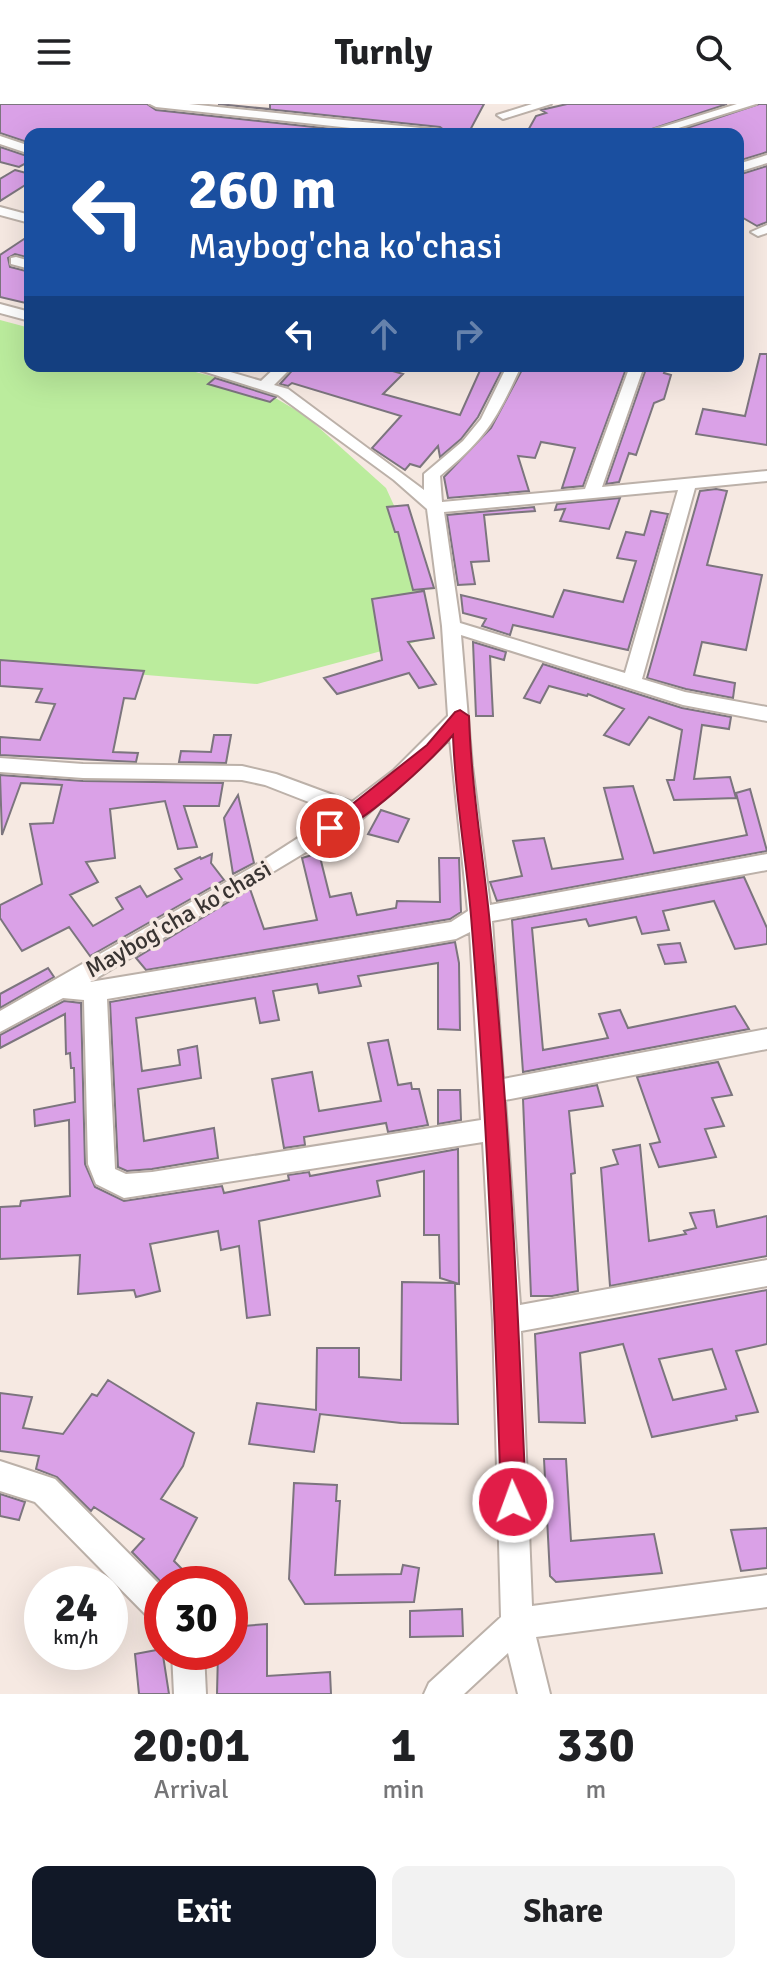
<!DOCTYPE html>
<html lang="en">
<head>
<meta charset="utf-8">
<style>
	body { margin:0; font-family:Signika,sans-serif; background:#f2f2f2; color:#202124; height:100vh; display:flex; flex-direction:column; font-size:30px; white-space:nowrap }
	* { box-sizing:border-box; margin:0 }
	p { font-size:26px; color:#757577 }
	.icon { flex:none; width:44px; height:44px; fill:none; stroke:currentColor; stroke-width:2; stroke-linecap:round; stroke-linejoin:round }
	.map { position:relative; height:1590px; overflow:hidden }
	.drawer { display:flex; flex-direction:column; background:#fff; flex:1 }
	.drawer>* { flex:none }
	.hud { position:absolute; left:24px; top:24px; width:720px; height:244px; border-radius:16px; box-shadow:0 8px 32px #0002; background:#1a4fa0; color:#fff; overflow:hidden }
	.speed { position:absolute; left:24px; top:1462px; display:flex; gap:16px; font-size:40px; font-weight:700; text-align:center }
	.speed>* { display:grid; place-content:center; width:104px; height:104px; border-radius:50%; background:#fff; box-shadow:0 8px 32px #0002; line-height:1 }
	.speed small { font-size:20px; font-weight:400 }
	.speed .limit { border:12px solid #d22; background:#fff; color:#111 }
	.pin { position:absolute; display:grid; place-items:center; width:68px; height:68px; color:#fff; margin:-34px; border:4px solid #fff; border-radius:50%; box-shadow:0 2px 8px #0007 }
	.me { position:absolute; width:88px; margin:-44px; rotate:358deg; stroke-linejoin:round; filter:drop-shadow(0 0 6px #0008) }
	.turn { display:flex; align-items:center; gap:28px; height:168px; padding:0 32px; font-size:36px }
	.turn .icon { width:104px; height:104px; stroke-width:2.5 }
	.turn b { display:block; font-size:56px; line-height:68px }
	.lanes { display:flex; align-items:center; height:76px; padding:0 32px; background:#0003; justify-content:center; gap:40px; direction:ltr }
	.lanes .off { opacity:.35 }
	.eta { display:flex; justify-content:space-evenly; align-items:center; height:136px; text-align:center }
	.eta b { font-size:48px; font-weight:800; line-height:56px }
	.primary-button { display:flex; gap:16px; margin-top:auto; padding:16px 32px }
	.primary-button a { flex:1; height:92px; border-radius:16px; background:#111827; color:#fff; font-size:32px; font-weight:800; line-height:92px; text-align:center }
	.primary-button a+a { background:#f2f2f2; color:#202124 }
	header { display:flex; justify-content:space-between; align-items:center; height:104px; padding:0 32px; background:#fff; font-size:36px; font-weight:800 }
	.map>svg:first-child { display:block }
</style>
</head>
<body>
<header><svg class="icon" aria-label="menu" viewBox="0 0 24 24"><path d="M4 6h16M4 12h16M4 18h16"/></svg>Turnly<svg class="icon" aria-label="search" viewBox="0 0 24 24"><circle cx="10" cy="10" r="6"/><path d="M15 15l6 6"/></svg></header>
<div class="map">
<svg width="767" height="1590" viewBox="0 0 767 1590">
	<rect width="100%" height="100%" fill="#f6e9e2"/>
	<!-- green -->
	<path fill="#bbec9d" d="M0,216L30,224V262H173L260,285L306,312L386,384L414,445L427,535L257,580L0,559Z"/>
	<!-- building -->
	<path fill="#daa1e7" stroke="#7c757e" stroke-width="2" fill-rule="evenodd" d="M0,0H147L156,6L378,30H207L144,25L143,30H30V39L0,29Z
		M218,0L270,5V0H484L468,30H449L440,23Z
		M567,0H727L637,30H526L536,12L546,9L541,6Z
		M759,0H767V48L738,57V30H669Z
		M0,43L30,53V57L19,63L0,58Z
		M767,62V118L757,122L738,111V71Z
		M15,66L30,70V78L0,97V75Z
		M30,131V154L15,150L8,154L10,163L30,168V200L0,193V151Z
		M760,250H767V341L696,330L703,305L745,312Z
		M296,262H376L403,270L383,290L460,311L482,262H504L478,313L461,335L440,353L438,342L420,363L410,360L405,366L372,344L401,312L292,279L288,282L280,280Z
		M524,262H627L583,382L562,384L575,344L541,338L535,354L518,352L529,387L448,394L444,373L491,324Z
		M647,262H667L664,269L671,271L664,295L654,299L636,351L629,349L619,378L606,380Z
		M215,274L276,293L270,298L208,280Z
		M716,385L727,387L707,461L762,471L746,546L702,538L694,571L735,579L733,594L686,585L647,574L700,387Z
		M620,394L609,425L560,417L565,405L555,406L557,400Z
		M408,401L434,484L413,486L398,428H395L387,403Z
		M534,403L535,407L484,411L489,457L471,458L475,480L458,481L447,411Z
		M651,407L668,410L628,546L513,521L510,531L482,522L486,515L463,509L461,491L553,513L564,486L623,498L636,457L617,454L626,428L644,431Z
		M424,487L434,534L408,538L436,580L419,584L409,569L337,590L324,574L382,556L372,495Z
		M473,538L506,548L504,556L490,552L493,612H476Z
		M0,556L144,567L135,595L124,594L113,648L138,649L136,658L0,651V633L40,636L55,600L36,598L42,585L0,582Z
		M543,560L682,604L731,613L729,625L702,621L694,675L730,673L736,694L674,696L667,676H674L682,626L649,613L629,641L604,631L624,605L588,590L587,592L549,582L540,599L524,594Z
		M214,631H231L226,659L179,658L181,647L211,648Z
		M0,671L83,677L223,679L219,702H184L197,743L178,745L165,697L110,705L115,754L86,758L98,778L70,791L93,822L123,805L116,794L140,782L147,793L182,775L175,765L200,753L201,755L212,750L211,759L224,776L90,852L69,823L22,847L0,814V801L42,780L30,720L53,719L62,681L21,679L2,731Z
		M633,682L654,749L747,731L736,689L750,685L767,747L497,797L490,778L522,772L513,737L544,734L552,765L623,755L604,684Z
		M238,691L254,759L233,770L224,714Z
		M381,706L409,715L398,738L368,730Z
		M319,749L330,793L351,789L357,811L396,804L397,797L440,798L439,754H459L461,808L450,815L146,866L136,854L250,785L264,825L317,816L302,754Z
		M744,773L767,824V840L735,845L714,797L663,807L669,826L642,830L636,813L589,822L586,815L532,824L543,946L608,934L599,910L620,906L628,924L735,902L749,925L523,968L512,816Z
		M455,838L459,859L460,926L438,925V859L358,872L361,882L319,889L317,880L273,887L279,916L260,919L255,894L136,914L142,967L180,961L178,946L197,942L201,974L138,985L144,1037L214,1024L218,1054L152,1065L127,1067L118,1063L110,898Z
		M680,839L686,858L665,860L658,841Z
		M48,864L54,873L0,904V890Z
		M64,897L81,899L85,1060L95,1083L124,1097L222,1082L224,1089L289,1076L288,1071L309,1068L310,1072L458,1045L459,1180L440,1174L439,1131H424V1067L377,1077L380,1092L259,1117L270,1211L247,1214L239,1142L221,1146L218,1127L150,1140L160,1187L136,1193L134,1186L78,1190L80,1151L0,1155V1103L20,1102L21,1097L70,1092L69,1016L35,1022L34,1006L75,998L74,964H71L70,949L66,950L65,910L0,944V931Z
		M388,936L398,981L411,979L412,985H419L428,1021L388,1028L386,1019L304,1033L305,1041L284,1044L272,975L312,968L319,1007L381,997L368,939Z
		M718,958L732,991L712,994L724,1022L705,1025L716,1053L659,1063L650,1040L660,1038L637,973Z
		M597,981L603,1002L569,1007L575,1069L571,1070L578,1187L552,1192H531L523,995Z
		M438,986H460L461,1016L438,1020Z
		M640,1041L649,1137L686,1130L684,1127L696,1124L690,1109L714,1106L717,1123L767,1112V1152L610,1182L601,1064L618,1060L613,1046Z
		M402,1178L455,1179L458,1320L401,1319L320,1310L314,1348L249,1340L257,1299L316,1306L317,1244H359V1273L401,1276Z
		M767,1186V1240L736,1247L758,1308L736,1312L737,1316L652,1333L623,1240L580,1249L585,1319L539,1318L535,1230ZM712,1245L726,1285L673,1296L659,1255Z
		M108,1276L194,1329L183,1362L161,1395L197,1414L174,1457L197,1480H163L132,1448L144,1435L94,1403L91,1407L57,1373L36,1365L39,1352L0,1347V1289L32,1293L23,1324L63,1330L92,1290L97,1292Z
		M544,1355H566L571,1437L654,1430L662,1469L556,1478L550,1472Z
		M294,1379L337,1381L336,1397H340L335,1471L401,1470L403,1461L419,1464L414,1498L305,1500L289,1475Z
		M0,1390L25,1398L19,1416L0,1412Z
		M767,1424V1464L741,1467L731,1426Z
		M462,1505L463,1532L410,1533V1507Z
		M267,1520V1572L330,1568L331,1590H217L218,1548H230V1523Z
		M162,1545L169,1590H139L135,1550Z"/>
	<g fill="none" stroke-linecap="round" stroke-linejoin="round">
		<defs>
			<path id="minor" d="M150,0H189L440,26L446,30H406L156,3Z
				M532,0H551L503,15L497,11Z
				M737,0H756L659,30H640Z
				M0,32L30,42V50L0,40Z
				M767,51V59L738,68V60Z
				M0,103L30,111V119L0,111Z
				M767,121V129L758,132L751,128Z
				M16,153L30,157V165L11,160V154Z
				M0,200L30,208V217L0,209Z
				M187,262H210L261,277L277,262H293L274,281L288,285L424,386V370L463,337L481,315L507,262H521C496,316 487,333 440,372L442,398L585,385L630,262H644L602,383L767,367V377L695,384L642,575L685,588L767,603V617L683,601L461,531L472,662L490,801L767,750V766L492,817L503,975L767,925V945L505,996L520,1201L767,1156V1182L521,1227L532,1502L767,1471V1503L536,1533L550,1590H518L508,1549L464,1590H424L429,1579L501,1513L493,1216L483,1038L124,1094L96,1080L88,1060L84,896L63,894L0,928V907L256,761L337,709L265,681L242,676L83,674L0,668V654L83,660L242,662L276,670L352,698L394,666L448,612L442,522L427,405L394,376L278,291ZM678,386L625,569L460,519L444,408ZM450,635L468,807L451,818L90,878L364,713ZM470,828L481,1016L152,1068L126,1070L115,1065L107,895L456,835Z
				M0,1357L55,1375L162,1483V1521L151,1516L35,1398L0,1387Z
				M172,1548H204L206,1590H174Z"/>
		</defs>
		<!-- minor casing -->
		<use href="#minor" stroke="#bcb1a9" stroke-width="4"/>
		<!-- minor -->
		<use href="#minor" fill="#fff" fill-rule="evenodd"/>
	</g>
	<!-- route -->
	<path fill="#e11d48" stroke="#92132f" stroke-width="2" d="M460,606L469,612C471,679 482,744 489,811C509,1006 518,1202 526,1398L522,1407L513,1411L504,1407L501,1398C495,1203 487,1007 471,812C466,752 455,692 453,631C429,659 364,720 330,731L322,724L427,641L455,608Z"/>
	<g text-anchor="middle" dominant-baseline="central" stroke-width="7" stroke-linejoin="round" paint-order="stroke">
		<!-- street labels -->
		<g font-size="24" fill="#393432" stroke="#f6e9e2">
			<text transform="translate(178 815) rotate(-30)">Maybog'cha ko'chasi</text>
		</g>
	</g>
</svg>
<div class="speed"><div>24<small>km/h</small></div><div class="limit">30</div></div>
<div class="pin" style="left:330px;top:724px;background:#d93025"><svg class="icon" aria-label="arrive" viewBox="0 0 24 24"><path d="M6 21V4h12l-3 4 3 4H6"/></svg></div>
<svg class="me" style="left:513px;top:1398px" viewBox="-20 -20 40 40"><circle r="17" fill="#e11d48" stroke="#fff" stroke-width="3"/><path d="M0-11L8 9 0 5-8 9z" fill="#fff"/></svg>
<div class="hud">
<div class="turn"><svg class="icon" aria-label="left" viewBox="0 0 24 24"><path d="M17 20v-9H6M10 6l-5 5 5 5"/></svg><div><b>260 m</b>Maybog'cha ko'chasi</div></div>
<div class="lanes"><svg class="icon" aria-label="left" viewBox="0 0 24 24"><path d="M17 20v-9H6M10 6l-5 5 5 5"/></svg><svg class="icon off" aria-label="ahead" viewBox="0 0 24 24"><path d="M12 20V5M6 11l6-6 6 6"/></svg><svg class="icon off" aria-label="right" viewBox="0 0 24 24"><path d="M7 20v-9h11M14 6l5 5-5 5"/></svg></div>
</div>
</div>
<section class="drawer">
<div class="eta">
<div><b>20:01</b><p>Arrival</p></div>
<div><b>1</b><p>min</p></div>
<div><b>330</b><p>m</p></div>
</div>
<div class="primary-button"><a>Exit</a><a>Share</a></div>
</section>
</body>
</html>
